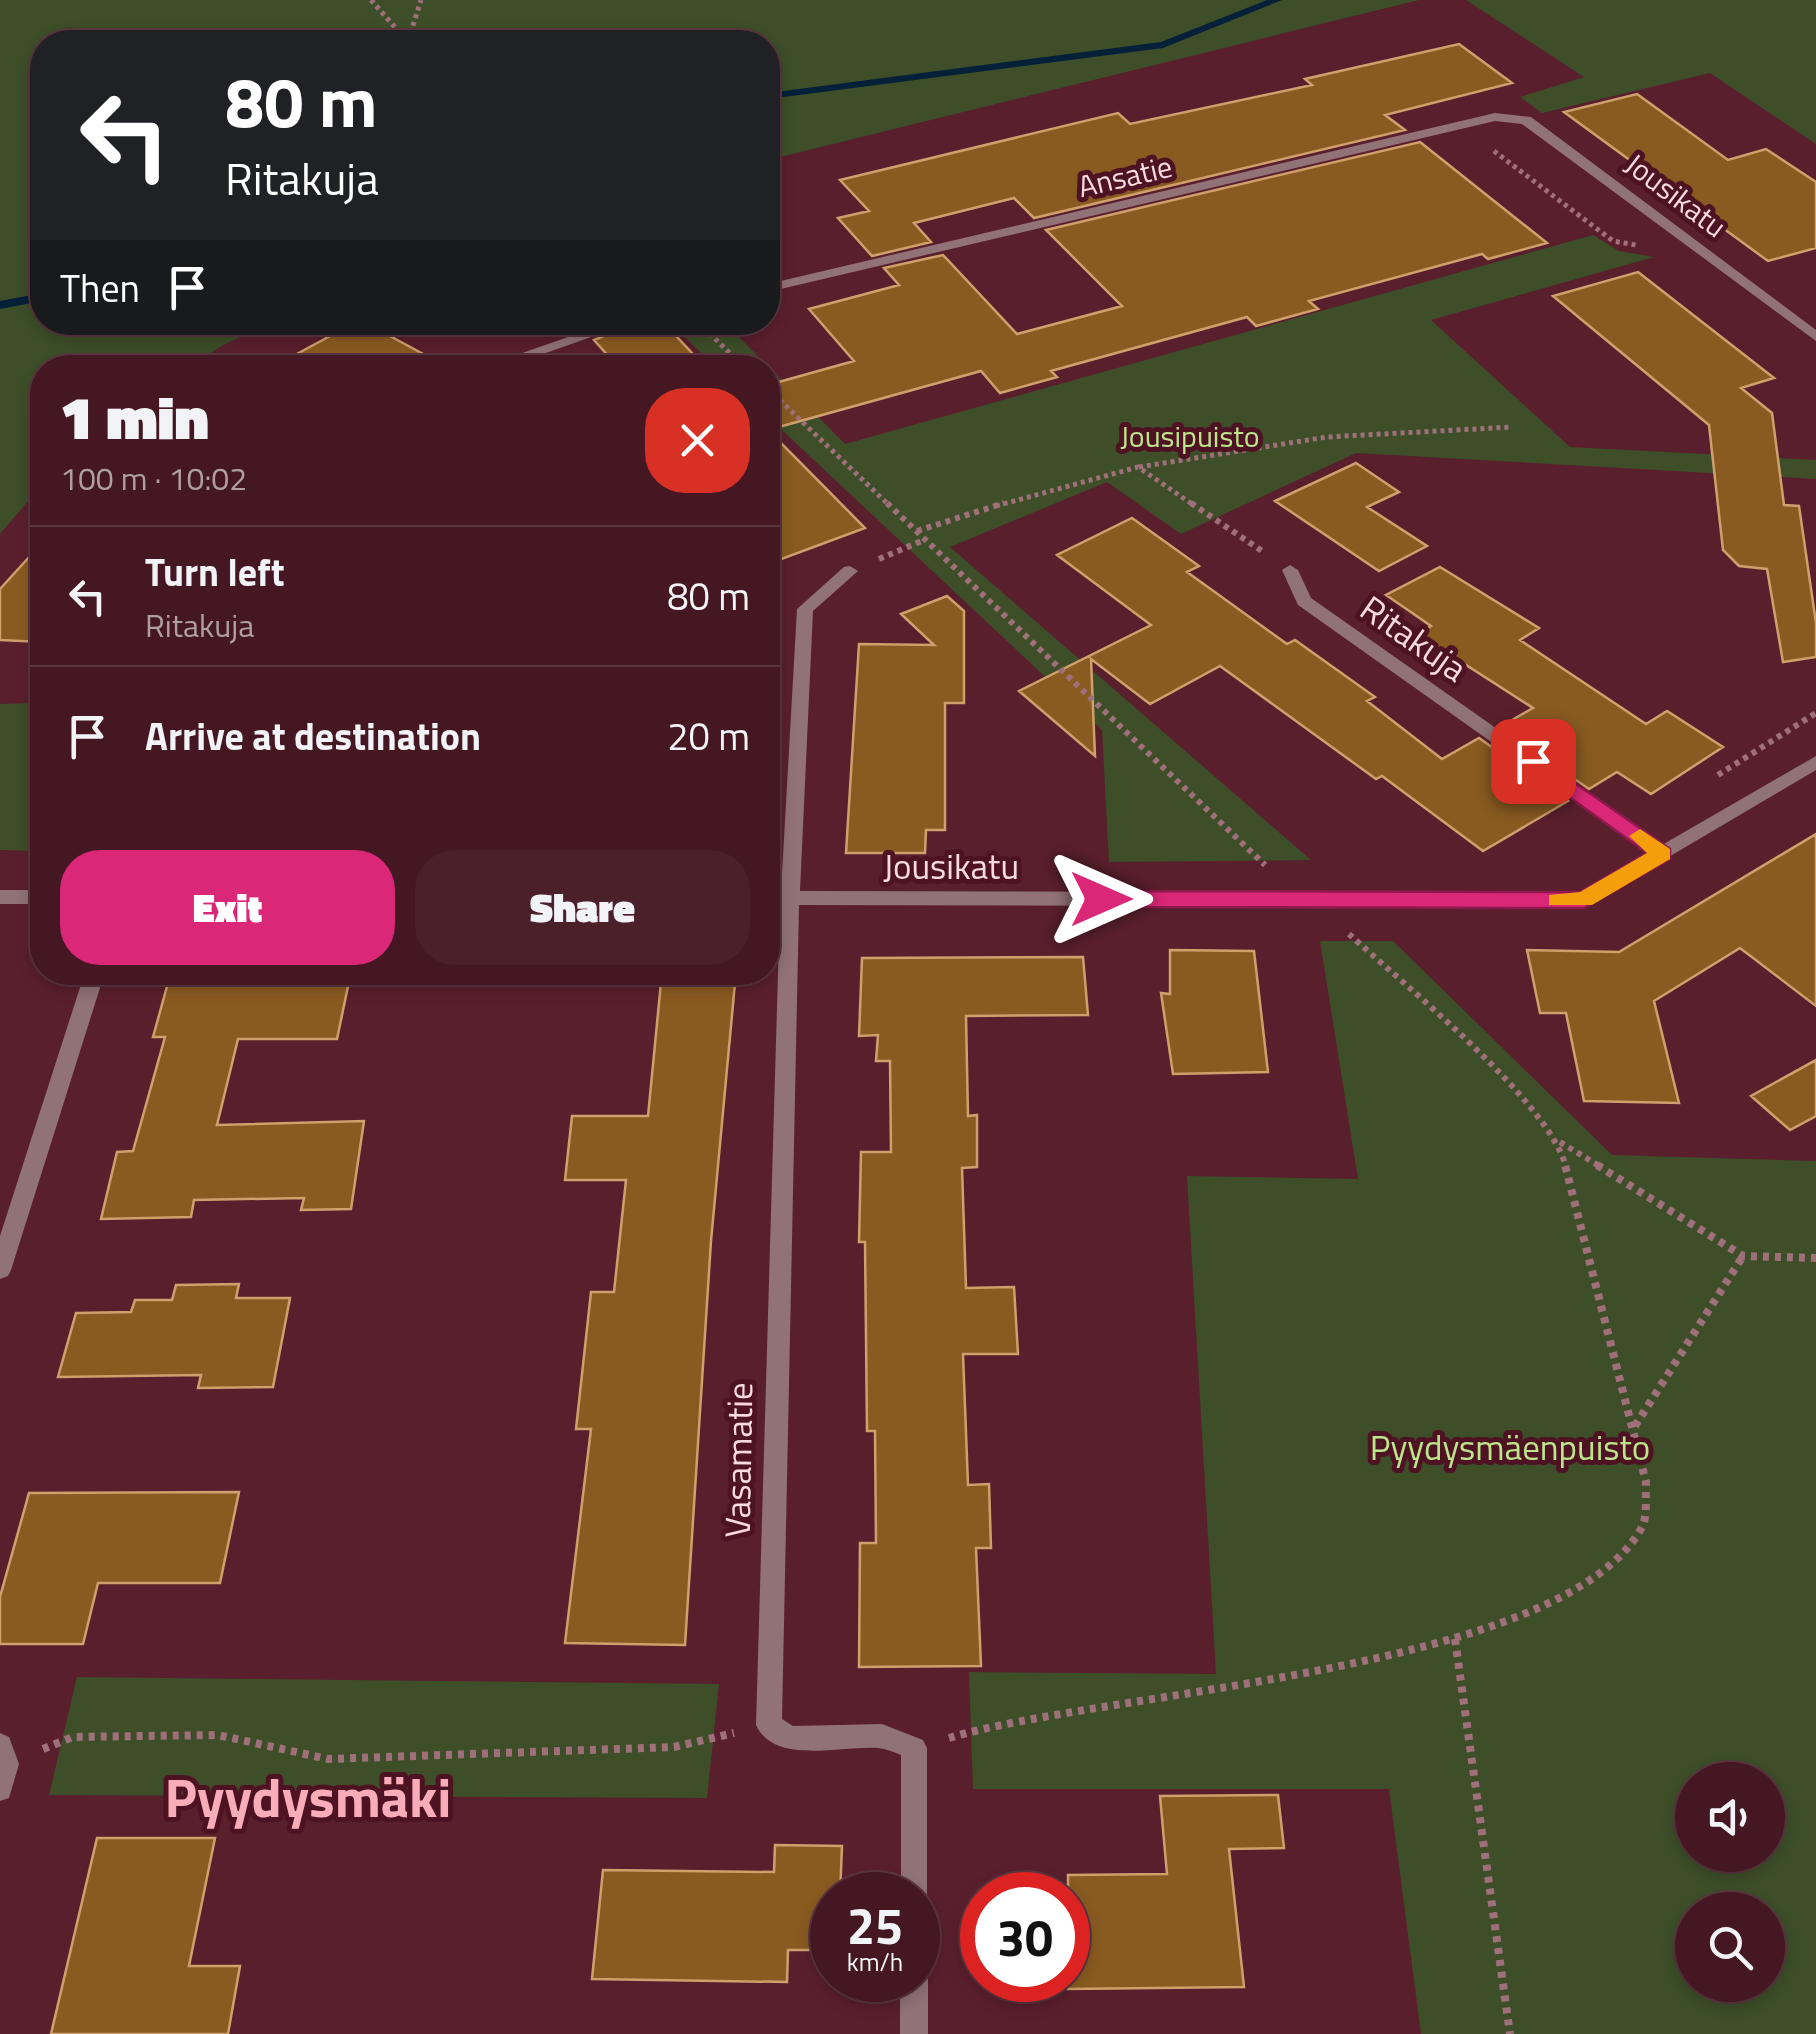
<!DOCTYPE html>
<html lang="en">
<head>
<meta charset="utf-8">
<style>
	body { margin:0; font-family:"Titillium Web",sans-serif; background:#4b202a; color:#f1f3f6; height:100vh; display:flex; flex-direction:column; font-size:38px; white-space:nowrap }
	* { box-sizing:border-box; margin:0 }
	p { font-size:32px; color:#af9fa5 }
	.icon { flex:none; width:55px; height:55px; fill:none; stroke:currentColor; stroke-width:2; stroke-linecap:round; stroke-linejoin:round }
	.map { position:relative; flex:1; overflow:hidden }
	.side { position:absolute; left:30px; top:355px; width:750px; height:630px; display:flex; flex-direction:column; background:#441722; border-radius:40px; box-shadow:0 5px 15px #0003,0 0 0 2px #5c3640 }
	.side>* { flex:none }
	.top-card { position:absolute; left:30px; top:30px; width:750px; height:305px; border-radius:40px; box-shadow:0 5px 15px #0003,0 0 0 2px #5c3640; background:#202124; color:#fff; overflow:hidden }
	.tools { position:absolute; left:1675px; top:1762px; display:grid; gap:20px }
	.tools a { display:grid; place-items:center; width:110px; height:110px; border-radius:50%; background:#441722; box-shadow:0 5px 15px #0003,0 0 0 2px #5c3640; font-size:50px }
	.speed { position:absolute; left:810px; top:1872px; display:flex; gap:20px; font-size:50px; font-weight:700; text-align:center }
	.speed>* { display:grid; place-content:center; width:130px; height:130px; border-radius:50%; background:#441722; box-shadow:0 5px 15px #0003,0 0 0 2px #5c3640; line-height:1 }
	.speed small { font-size:25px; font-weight:400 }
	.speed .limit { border:15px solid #d22; background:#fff; color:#111 }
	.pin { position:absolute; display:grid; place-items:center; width:85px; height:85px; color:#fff; margin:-42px; border-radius:20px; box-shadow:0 5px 15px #0006 }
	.me { position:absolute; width:110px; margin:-55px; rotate:90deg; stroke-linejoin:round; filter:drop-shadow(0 0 8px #0008) }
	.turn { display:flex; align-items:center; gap:35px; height:210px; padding:0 30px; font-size:45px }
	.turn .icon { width:130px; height:130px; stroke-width:2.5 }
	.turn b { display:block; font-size:70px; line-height:85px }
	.then { display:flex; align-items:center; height:95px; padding:0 30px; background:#0003; gap:20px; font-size:38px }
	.round { display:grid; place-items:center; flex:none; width:105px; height:105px; border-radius:40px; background:#4b202a }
	.summary { display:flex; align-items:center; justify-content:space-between; height:170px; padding:0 30px }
	h1 { font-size:60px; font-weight:800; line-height:75px }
	.primary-button { display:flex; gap:20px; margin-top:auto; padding:20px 30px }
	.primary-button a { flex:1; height:115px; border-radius:40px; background:#db2777; color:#fff; font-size:40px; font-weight:800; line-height:115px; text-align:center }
	.primary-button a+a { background:#4b202a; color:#f1f3f6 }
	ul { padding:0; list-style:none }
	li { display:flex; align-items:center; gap:30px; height:140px; padding:0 30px; border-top:2px solid #5c3640 }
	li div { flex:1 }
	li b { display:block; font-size:38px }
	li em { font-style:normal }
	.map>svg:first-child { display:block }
</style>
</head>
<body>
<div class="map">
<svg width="1816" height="2034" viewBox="0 0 1816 2034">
	<rect width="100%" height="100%" fill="#5a1f2d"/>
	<!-- green -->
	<path fill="#3d4e29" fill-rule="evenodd" d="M0,0H1419L768,160V42H42V322L271,323L223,345L190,367L42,368V485L0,534Z
		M1466,0H1816V144L1710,73L1542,113L1520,97L1584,77Z
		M1593,235L1619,251L1654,257L1431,320L1570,447L1816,460V479L1356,453L1181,534L1107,482L950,547L1311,860L1109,862L1102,730L768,417V368L716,367L674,327L725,323L845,444Z
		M42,703V851L0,850V704Z
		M1320,941H1393L1612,1155L1816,1161V2034H1421L1389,1789H973L969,1672L1216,1674L1187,1176L1358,1179ZM1768,1780V1855H1692V1780ZM1768,1910V1985H1692V1910Z
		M77,1677L719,1684L707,1798L49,1795Z"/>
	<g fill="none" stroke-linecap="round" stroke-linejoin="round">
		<!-- stream -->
		<path fill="#052038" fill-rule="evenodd" d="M1267,0H1282L1163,48L768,99V93L1161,42Z
			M42,293V301L0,309V301Z"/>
	</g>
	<!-- building -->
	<path fill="#895b21" stroke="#d0a06c" stroke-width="2.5" d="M1459,44L1512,83L1385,115L1405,130L1034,218L1014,198L914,223L931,242L872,256L838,218L869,211L840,180L1118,113L1130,124L1312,85L1305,79Z
		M1637,94L1728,160L1766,149L1816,182V248L1768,261L1564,112Z
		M1420,142L1547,243L1488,259L1482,254L1309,301L1318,309L1256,326L1247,317L1051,371L1057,377L1000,393L981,371L768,430L865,528L768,564V385L854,361L809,309L899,285L884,268L943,255L1017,334L1122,306L1046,230Z
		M1638,272L1774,378L1741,388L1772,413L1784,505L1799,506L1816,623V657L1783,662L1767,569L1739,566L1723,550L1709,425L1553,296Z
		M356,322H364L449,368H271Z
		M638,322H663L706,368H619L594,340Z
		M1356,463L1399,492L1367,507L1427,546L1379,571L1275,501Z
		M1132,518L1199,566L1187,572L1287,644L1295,640L1375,697L1367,701L1442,759L1479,738L1568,801L1483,851L1382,776L1376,779L1220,666L1150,704L1091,659L1095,756L1019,691L1151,625L1057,555Z
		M42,543V642L0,640V589Z
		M1440,567L1539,628L1520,640L1646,724L1667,711L1723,747L1651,794L1617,772L1589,789L1500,727L1533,708L1418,634L1431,626L1386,595Z
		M947,596L964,611V703H945V830H926L925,853H846L859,644L934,645L901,614Z
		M1816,834V1006L1740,948L1654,1001L1679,1103L1584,1101L1566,1013H1540L1527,950L1619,952Z
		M1170,950L1254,951L1268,1072L1173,1074L1161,993L1170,994Z
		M1083,957L1088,1015L966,1016L968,1116L977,1115V1167L962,1168L966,1288L1014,1287L1018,1354H963L968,1485L989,1484L991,1548H976L981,1666L859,1667L860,1543H876L875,1431H867L865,1242H859L861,1152H891L890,1061H876L878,1035L859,1036L862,958Z
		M171,972H351L337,1039H238L217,1125L364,1121L351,1209L301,1210L304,1198L194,1200L191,1217L101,1219L117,1152L133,1151L165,1037H153Z
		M662,972H736L711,1241L685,1645L565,1643L591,1429H576L591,1292H614L626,1180H565L572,1116H648Z
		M1816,1060V1116L1790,1130L1751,1096Z
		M239,1284L236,1298H290L273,1387L198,1388L201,1375L58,1377L76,1313L131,1312L135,1300H172L176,1285Z
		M239,1492L220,1583H98L83,1644H0V1597L29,1493Z
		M1278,1795L1284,1848L1229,1849L1244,1987L1068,1989V1875L1167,1874L1160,1796Z
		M97,1838H215L189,1966H240L228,2034H51Z
		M775,1845L842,1846L840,1895H832V1950H788L787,1982L592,1979L603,1870L774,1872Z"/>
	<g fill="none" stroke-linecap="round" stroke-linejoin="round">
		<!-- path-far2 -->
		<path stroke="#9f707a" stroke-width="5" stroke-dasharray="4 4" stroke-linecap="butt" d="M371,0L408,42
			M408,41L421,0
			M1494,151L1613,241L1636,245
			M698,322L745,368
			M768,389L890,506
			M1139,467L1327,437L1512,427
			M996,506L1138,467L1195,506"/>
		<!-- path-far1 -->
		<path stroke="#9f707a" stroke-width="6" stroke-dasharray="5 5" stroke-linecap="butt" d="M887,503L1265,865
			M1191,503L1265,553
			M917,531L1004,503
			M879,559L924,540
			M1718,775L1816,713
			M1349,934C1405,986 1548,1100 1566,1167
			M1560,1142L1601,1167"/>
		<!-- path -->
		<path stroke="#9f707a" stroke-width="8" stroke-dasharray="6 6" stroke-linecap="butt" d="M1597,1165L1743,1256L1816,1258
			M1635,1426L1743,1256
			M1455,1639L1510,2034
			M949,1738C1104,1691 1564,1672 1642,1527C1648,1516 1645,1495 1646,1482L1565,1165
			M43,1749L73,1737L218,1735L328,1759L674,1747L734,1733"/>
		<!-- minor -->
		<path fill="#917277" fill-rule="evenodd" d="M1495,113L1531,117L1816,330V341L1522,124L1495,121L768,292V284Z
			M611,322H634L503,368H479Z
			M1290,565L1298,570L1311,598L1662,845L1816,756V770L1584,907L799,905L782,1719L793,1726L882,1724L923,1740L927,1748V1895L923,1904L918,1907V1895H901V1755C894,1752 886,1749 878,1748C842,1745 775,1766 756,1725L780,905H768V891H781L797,609L844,567L850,566L858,571L813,611L800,891L1581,893L1648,853L1298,605L1282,570Z
			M0,890H42V904H0Z
			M85,972H105L11,1270L8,1276L0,1279V1236Z
			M0,1733L9,1737L19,1764L9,1798L0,1801Z
			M918,1968L924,1970L928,1980V2034H900V1980H918Z"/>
	</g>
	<!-- route -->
	<path fill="#db2777" stroke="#8e194d" stroke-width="2.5" d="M1533,754L1670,849V859L1584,908L1101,907L1090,899L1101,891L1580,892L1647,853L1526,766L1523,761Z"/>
	<!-- slow -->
	<path fill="#f59e0b" d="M1640,829L1670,849V859L1592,905H1549V895L1580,892L1647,853L1629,836Z"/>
	<g text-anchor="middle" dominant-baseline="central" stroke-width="10" stroke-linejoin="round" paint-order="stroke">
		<!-- far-street labels -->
		<g font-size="30" fill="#fadbdf" stroke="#4e1323">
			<text transform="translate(1125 176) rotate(-13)">Ansatie</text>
			<text transform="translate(1676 195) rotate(37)">Jousikatu</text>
		</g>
		<!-- far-park labels -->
		<g font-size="30" fill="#bde68c" stroke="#4e1323">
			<text x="1190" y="436">Jousipuisto</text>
		</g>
		<!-- street labels -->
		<g font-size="35" fill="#fadbdf" stroke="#4e1323">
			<text transform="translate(1414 638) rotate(35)">Ritakuja</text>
			<text x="951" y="866">Jousikatu</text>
			<text transform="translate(738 1460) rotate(-89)">Vasamatie</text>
		</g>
		<!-- park labels -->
		<g font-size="35" fill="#bde68c" stroke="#4e1323">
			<text x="1510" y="1447">Pyydysmäenpuisto</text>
		</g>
		<!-- near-district labels -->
		<g font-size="55" font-weight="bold" fill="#f8adb9" stroke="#4e1323">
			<text x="308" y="1796">Pyydysmäki</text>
		</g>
	</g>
</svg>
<div class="tools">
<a><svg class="icon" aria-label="sound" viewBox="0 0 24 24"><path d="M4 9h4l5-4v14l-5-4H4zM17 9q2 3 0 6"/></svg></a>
<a><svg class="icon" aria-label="search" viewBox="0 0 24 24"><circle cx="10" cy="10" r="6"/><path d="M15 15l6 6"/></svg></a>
</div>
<div class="speed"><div>25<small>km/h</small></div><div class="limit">30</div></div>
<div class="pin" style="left:1533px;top:761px;background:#d93025"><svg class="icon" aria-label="arrive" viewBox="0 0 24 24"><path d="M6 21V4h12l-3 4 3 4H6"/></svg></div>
<svg class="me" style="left:1101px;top:899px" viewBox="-20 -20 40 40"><path d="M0-17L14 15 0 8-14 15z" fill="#db2777" stroke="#fff" stroke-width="4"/></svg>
<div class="top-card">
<div class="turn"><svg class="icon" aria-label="left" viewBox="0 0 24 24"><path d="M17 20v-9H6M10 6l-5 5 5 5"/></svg><div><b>80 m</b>Ritakuja</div></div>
<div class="then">Then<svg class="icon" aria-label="arrive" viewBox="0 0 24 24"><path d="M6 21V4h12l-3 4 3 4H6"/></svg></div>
</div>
<section class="side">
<div class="summary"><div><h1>1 min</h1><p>100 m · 10:02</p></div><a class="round" style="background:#d93025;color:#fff"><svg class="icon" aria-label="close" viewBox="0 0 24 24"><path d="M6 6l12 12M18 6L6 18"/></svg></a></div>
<ul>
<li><svg class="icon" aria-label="left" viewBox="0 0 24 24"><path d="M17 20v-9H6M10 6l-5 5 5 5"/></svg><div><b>Turn left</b><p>Ritakuja</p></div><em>80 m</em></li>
<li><svg class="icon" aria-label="arrive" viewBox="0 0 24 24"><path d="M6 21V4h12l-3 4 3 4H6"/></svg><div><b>Arrive at destination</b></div><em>20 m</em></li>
</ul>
<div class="primary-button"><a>Exit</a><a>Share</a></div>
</section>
</div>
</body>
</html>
